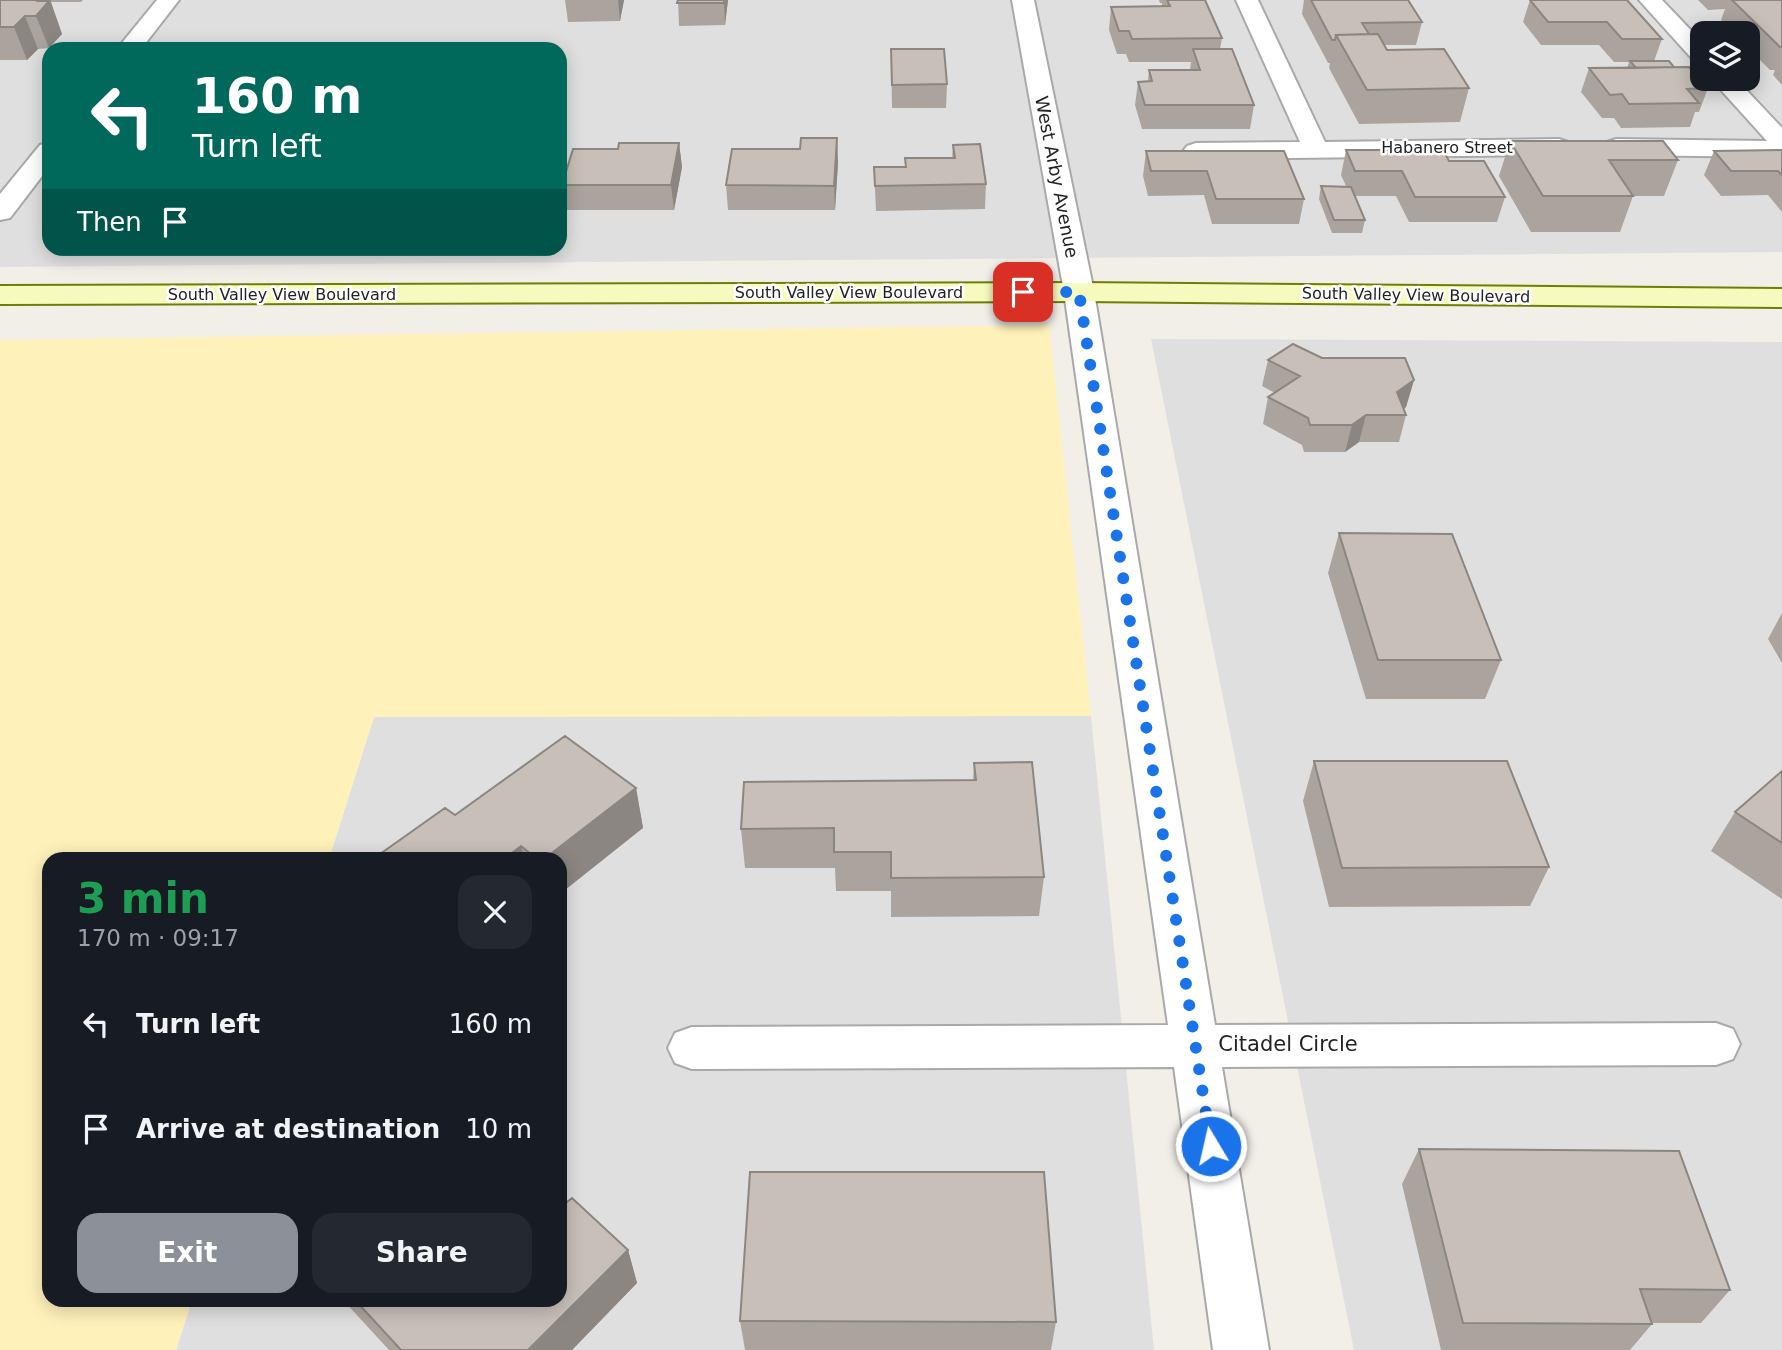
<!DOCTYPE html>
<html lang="en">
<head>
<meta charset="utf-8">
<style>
	body { margin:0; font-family:"DejaVu Sans",sans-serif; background:#242831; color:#f1f3f6; height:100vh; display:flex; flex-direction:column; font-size:26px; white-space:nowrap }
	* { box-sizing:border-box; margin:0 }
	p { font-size:23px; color:#9ea1a6 }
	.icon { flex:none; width:38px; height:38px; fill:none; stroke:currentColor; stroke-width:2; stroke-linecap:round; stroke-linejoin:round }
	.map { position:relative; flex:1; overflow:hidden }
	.panel { position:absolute; left:42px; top:852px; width:525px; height:455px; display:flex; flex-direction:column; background:#171b24; border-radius:21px; box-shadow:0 4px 18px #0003 }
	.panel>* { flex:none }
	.hud { position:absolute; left:42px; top:42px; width:525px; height:214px; border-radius:21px; box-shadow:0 4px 18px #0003; background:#00695c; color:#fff; overflow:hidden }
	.fabs { position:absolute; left:1690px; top:21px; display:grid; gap:14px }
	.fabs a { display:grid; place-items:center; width:70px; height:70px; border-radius:14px; background:#171b24; box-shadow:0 4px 18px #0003; font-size:35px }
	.pin { position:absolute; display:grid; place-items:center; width:60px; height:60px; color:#fff; margin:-30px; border-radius:14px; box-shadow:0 4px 10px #0006 }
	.me { position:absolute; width:77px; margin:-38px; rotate:351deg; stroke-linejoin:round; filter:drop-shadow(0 0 5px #0008) }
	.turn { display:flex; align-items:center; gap:24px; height:147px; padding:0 35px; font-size:32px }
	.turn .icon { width:91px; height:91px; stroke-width:2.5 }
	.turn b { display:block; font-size:49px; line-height:60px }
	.then { display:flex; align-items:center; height:66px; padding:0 35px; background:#0003; gap:14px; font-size:26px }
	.round { display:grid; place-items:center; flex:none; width:74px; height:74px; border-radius:21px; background:#242831 }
	.head { display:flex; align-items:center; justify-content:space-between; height:119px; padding:0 35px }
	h1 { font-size:42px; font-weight:800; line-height:52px; color:#1e9e55 }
	.primary-button { display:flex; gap:14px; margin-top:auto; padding:14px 35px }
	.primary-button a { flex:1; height:80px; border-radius:21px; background:#8c9099; color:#fff; font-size:28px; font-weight:800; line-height:80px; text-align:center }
	.primary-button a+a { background:#242831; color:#f1f3f6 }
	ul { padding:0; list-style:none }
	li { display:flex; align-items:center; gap:21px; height:105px; padding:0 35px }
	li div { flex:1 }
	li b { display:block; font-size:26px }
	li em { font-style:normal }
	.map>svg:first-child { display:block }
</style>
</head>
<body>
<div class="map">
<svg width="1782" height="1350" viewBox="0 0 1782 1350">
	<rect width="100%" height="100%" fill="#f2efe9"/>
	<!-- residential -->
	<path fill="#e0dfdf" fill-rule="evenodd" d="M0,0H1782V252L0,267ZM1703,33H1748V79H1703ZM49,49H560V248H49Z
		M1151,339L1782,342V1350H1354Z
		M1091,716L1154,1350H176L192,1300H560V859H329L374,717Z"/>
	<!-- sand -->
	<path fill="#fff1ba" d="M1049,325L1091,716L374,717L329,859H49V1300H192L176,1350H0V340Z"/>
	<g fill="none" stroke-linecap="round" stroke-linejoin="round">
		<defs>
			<path id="street" d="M157,0H179L141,49H117Z
				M1012,0H1034L1094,292L1215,1025L1716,1023L1733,1029L1740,1044L1733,1059L1716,1065L1222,1067L1269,1350H1213L1174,1067L692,1069L675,1063L668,1048L675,1033L692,1027L1168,1025L1064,292Z
				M1236,0H1258L1325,142L1559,139L1568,142L1572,147L1568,152L1559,155L1196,159L1187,156L1183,151L1187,146L1196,143L1300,142Z
				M1639,0H1662L1703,43V64L1695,62Z
				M1711,79H1736L1782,128V157L1616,155L1607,152L1603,147L1607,142L1616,139L1767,141Z
				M49,142V167L10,218L0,220V194L40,145Z"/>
			<path id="secondary" d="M1079,283L1782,289V307L1079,301L0,304V286Z"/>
		</defs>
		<!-- street casing -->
		<use href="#street" stroke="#a9a9a9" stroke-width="4"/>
		<!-- secondary casing -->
		<use href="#secondary" stroke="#707d05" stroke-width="4"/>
		<!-- street -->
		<use href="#street" fill="#fff" fill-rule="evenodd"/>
		<!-- secondary -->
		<use href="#secondary" fill="#f7fabf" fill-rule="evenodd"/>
	</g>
	<!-- wall -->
	<path fill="#aba49e" d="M0,0H83L81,2H51L62,34L49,48L38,49L27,60H0Z
		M565,0H624L620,21L568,22Z
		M678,0H728L725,25L679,26Z
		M1159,0H1205L1222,38L1220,49L1254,105L1250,129H1142L1135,105L1138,82L1148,81L1149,70H1190L1191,62H1129L1126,54H1117L1109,30L1111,7H1162V3H1160Z
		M1304,0H1408L1422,22L1416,45H1384L1387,50L1469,88L1460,122L1359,124L1329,68L1330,63H1328L1302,14Z
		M1530,0H1627L1662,39L1654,61L1674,67L1708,88L1699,112H1695L1690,127L1621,128L1614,118H1602L1581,92L1589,68H1627L1629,62H1614L1599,45H1541L1523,22Z
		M1698,0H1782V85L1773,75L1775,70H1770L1748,48V33H1734L1721,20L1725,9L1708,10Z
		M891,49L947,84L946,108H892Z
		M837,138L838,163L835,210H728L726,185L800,149Z
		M1510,141L1678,160L1664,196H1633L1620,232H1531L1499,176Z
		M679,143L682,167L674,210H566L562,185L618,149Z
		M953,145L986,184L985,209L876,211L874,167H905L952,158Z
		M1346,150L1449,161L1505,197L1497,222H1409L1396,196H1354L1365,220L1362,233H1332L1319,199L1321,186H1346L1341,175Z
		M1782,150V212L1768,195L1721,196L1704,175L1714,151Z
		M1146,151L1304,199L1299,224H1212L1204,195L1148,196L1143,176Z
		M1322,358L1414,380L1406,407L1404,409L1406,415L1399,442H1359L1345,452H1304L1302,445L1263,424L1268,397L1275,393L1262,386L1268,360Z
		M1339,533L1501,660L1485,699H1366L1328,573Z
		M1782,613V663L1768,639Z
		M1314,761L1549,867L1530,906L1329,907L1303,801Z
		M974,763L1044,877L1039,916L891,917V891H836L835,868H745L741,829L973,780Z
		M1782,771V899L1711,851L1735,812Z
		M636,788L643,828L560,859H373L455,815Z
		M1419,1149L1730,1290L1701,1323H1651L1652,1324L1630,1350H1441L1402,1184Z
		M567,1202L628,1250L637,1283L572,1350H389L343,1300H560Z
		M740,1321L1056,1322L1051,1350H745Z"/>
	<!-- shaded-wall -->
	<path fill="#8b8681" d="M39,0H50L62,34L49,48L36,16Z
		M618,0H624L620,21Z
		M724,0H728L725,25L724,3Z
		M25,16L38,49L27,60L14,27Z
		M837,138L838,163L835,210L834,186Z
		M679,143L682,167L674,210L671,185Z
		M1414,380L1406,407L1395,415L1397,392Z
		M1366,415L1359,442L1345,452L1352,425Z
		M636,788L643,828L560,894V859H544Z
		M521,846L524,859H504Z
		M628,1250L637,1283L572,1350H528Z"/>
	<!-- building -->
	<path fill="#c7bfb8" stroke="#8b8681" stroke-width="2" d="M0,0H39L38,1H49L36,16H25L14,27H0Z
		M678,0H724V3H677Z
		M1167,0H1205L1222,38L1132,39L1129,31H1119L1111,7L1170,6Z
		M1311,0H1408L1422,22L1362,23L1369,34L1336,35L1335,40H1332Z
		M1530,0H1627L1662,39H1622L1607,22H1548Z
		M1732,0H1782V47H1780Z
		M1378,34L1387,50L1444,49L1469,88L1367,90L1336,35Z
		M891,49H944L947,84L892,85Z
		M1193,49H1232L1254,105H1145L1138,82L1152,81L1149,70H1200Z
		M1630,61H1669L1674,67L1636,68Z
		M1689,67L1708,88L1687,89L1699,103L1629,104L1622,94L1610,95L1589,68Z
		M801,138H837L834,186L726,185L732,149H800Z
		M1510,141H1663L1678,160H1609L1633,196H1543Z
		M619,143H679L671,185H562L573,149H618Z
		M980,144L986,184L875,186L874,167H906L905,158H955L953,145Z
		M1346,150H1443L1449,161H1484L1505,197H1415L1402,171H1355Z
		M1782,150V175L1778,171H1731L1714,151Z
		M1146,151H1284L1304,199H1216L1207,171H1151Z
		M1321,186L1351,187L1365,220H1334Z
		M1293,344L1322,358H1405L1414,380L1397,392L1406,415H1366L1352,425H1310L1308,418L1268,397L1300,376L1268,360Z
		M1339,533L1452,534L1501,660H1378Z
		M565,736L636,788L544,859H537L521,846L504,859H373L445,808L455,815Z
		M1314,761H1507L1549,867L1342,868Z
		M1032,762L1044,877L891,878V852H834V828L741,829L744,782L976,780L974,763Z
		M1782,771V843L1735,812Z
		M1419,1149L1679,1151L1730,1290L1640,1289L1652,1324L1463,1323Z
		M750,1172H1044L1056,1322L740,1321Z
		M560,1195L567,1202L572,1198L628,1250L528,1350H401L355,1300H560Z"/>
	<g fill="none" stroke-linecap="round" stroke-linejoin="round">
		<!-- route -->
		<path stroke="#1a73e8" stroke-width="12" stroke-dasharray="0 21.6" d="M1023,292H1079L1211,1146"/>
	</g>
	<g text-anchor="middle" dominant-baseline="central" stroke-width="5" stroke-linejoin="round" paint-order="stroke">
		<!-- far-street labels -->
		<g font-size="16" fill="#222" stroke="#fff">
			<text x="1447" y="147">Habanero Street</text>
			<text x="849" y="292">South Valley View Boulevard</text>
			<text x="282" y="294">South Valley View Boulevard</text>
			<text transform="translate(1416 295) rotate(1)">South Valley View Boulevard</text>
		</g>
		<!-- street labels -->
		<g font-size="18" fill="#222" stroke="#fff">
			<text transform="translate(1057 177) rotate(79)">West Arby Avenue</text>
		</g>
		<!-- near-street labels -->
		<g font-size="21" fill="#222" stroke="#fff">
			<text x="1288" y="1044">Citadel Circle</text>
		</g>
	</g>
</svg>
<div class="fabs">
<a><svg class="icon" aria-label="layers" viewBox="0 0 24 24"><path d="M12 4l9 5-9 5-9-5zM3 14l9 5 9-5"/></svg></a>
</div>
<div class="pin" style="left:1023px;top:292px;background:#d93025"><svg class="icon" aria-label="arrive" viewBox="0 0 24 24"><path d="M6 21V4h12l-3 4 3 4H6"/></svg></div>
<svg class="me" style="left:1211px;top:1146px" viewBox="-20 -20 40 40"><circle r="17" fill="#1a73e8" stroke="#fff" stroke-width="3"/><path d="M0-11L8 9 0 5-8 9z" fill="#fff"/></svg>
<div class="hud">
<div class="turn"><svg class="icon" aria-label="left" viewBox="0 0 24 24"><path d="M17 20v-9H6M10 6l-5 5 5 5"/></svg><div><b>160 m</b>Turn left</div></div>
<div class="then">Then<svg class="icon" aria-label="arrive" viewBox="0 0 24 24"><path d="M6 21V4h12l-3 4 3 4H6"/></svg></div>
</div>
<section class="panel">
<div class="head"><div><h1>3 min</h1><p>170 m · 09:17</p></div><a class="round"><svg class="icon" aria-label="close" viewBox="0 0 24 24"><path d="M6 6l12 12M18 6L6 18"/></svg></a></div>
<ul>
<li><svg class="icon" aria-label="left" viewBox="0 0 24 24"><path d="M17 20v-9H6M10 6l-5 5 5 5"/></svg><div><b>Turn left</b></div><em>160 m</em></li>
<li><svg class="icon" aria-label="arrive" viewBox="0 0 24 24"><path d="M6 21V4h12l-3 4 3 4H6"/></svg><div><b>Arrive at destination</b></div><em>10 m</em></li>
</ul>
<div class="primary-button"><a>Exit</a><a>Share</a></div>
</section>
</div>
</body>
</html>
